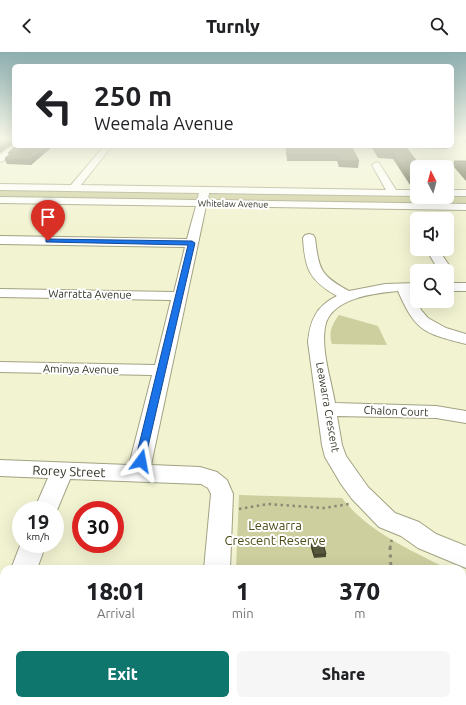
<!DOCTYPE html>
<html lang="en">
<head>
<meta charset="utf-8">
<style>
	body { margin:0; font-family:Ubuntu,sans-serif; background:#f6f6f6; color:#202124; height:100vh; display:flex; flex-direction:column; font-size:15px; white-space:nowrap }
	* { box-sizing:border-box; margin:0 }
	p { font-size:13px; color:#757577 }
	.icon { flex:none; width:22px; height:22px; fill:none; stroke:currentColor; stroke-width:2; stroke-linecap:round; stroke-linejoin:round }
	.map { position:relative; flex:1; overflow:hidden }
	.sheet { position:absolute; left:0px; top:513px; width:466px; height:140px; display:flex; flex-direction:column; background:#fff; border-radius:12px 12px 0 0; box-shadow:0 4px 16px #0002 }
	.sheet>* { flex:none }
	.top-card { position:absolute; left:12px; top:12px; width:442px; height:84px; border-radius:6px; box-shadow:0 4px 16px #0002; background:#fff; color:#202124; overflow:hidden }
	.needle { width:26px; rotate:354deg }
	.controls { position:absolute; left:410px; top:108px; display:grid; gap:8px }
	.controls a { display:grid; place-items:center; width:44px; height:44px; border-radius:6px; background:#fff; box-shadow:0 4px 16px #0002; font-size:20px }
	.speed { position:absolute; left:12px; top:449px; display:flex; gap:8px; font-size:20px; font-weight:700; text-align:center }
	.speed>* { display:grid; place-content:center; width:52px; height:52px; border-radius:50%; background:#fff; box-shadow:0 4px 16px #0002; line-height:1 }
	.speed small { font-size:10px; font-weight:400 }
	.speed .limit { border:6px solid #d22; background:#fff; color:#111 }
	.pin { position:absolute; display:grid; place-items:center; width:34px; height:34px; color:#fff; margin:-41px -17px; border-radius:50% 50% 50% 0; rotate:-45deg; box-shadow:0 0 4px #0007 }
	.pin .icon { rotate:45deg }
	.me { position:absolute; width:44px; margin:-22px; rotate:13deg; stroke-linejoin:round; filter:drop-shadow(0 0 3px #0008) }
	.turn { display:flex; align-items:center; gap:14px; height:84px; padding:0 16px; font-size:18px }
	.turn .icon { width:52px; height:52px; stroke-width:2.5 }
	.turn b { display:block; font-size:28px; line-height:34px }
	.eta { display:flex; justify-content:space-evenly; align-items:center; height:68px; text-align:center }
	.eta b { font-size:24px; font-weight:800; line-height:28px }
	.button { display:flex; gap:8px; margin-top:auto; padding:8px 16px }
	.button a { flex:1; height:46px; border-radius:6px; background:#0f766e; color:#fff; font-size:16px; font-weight:800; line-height:46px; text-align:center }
	.button a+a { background:#f6f6f6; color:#202124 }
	header { display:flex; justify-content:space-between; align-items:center; height:52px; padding:0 16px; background:#fff; font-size:18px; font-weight:800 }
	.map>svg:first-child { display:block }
</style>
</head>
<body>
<header><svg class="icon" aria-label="back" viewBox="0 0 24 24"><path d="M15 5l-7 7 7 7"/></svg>Turnly<svg class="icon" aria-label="search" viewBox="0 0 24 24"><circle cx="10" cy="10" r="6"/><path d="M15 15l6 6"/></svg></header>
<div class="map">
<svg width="466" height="653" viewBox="0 0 466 653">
	<rect width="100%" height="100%" fill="#f2f3d1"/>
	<!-- green -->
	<path fill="#cecf9f" d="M0,136L200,140L199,147L196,149L0,146Z
		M210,140L417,142V145L466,143V153L212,149L207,148Z
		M339,263L378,274L387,293L332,292C328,281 332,272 339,263Z
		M239,443L342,446C369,481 411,498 448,517H236Z
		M4,547V613H0V548Z
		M262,649H459L461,653H269Z"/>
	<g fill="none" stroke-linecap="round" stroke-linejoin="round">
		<defs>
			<path id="minor" d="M14,92V94H21L3,109L0,110V103Z
				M104,94H112L81,133L386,138L372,113L376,110L379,111L396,138H417V144L209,141L208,148L466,152V158L206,154L151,413L200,415L217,420L227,428L233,442L230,517H204L211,442L208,436L201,432L70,427L55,463V458H34L48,426L0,424V408L129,413L152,323L0,320V310L155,313L171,248L0,245V237L174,240L185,195L0,192V184L187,187L196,154L0,151V145L197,148L199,141L0,138V132L71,133Z
				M447,138H466V144H447Z
				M309,182L313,183L315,186C319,218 320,223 349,239L385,232L417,231V239H412L421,258L428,266L446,276L466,282V292C424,281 416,280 398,239C375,241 330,246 325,275C321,299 331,327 335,351L436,354L466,359V371L436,366L337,364L342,393L346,404L368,435L395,461L419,470L436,482L466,494V516L418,496L401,484L379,475L352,447L341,432L325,405L322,393L308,290C310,269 316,254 337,244C309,228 305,217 303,186L305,183Z
				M426,197H438L453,219L451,222L447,223V219H439Z
				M447,231H466V239H447Z
				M21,491L46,492L37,517H11Z
				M0,623L4,624V649H31L30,653H0Z
				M184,649H223L225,653H186Z"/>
		</defs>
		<!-- minor casing -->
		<use href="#minor" stroke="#a2a283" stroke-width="2"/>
		<!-- path-far1 -->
		<path stroke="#8a8b74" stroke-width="2.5" stroke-dasharray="2.5 3.5" stroke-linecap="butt" d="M239,457L268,452L324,456L349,452
			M390,496L392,486"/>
		<!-- path -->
		<path stroke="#8a8b74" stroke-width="3" stroke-dasharray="3 4.5" stroke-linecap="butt" d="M390,495L391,517
			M391,514L396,517
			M447,649V653
			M237,653L239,649
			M312,653L313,649"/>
		<!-- minor -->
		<use href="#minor" fill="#fff" fill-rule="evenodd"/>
	</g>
	<!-- wall -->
	<path fill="#4b4c33" d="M452,86H466V91L463,88H452Z
		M53,94L31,113L7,112V111H6L5,106L9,103L8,101Z
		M286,94H353V98L359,109L358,116L339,115L337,109H287Z
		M371,94H448L447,97L407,96L417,115V133H410L393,107L378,106Z
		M454,109H466V129L453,114Z
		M311,492L326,502V505L314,506L311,496Z"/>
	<!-- shaded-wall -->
	<path fill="#3d3e29" d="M13,86L14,91L0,101V96Z
		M47,94H53L31,113L30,108Z"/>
	<!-- building -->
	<path fill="#57583b" stroke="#3d3e29" d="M0,86H14V87L13,86L0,96Z
		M16,94H47L30,108H6L8,106H5L12,101H8Z
		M286,94H351L359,109H340L337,103H287Z
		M374,94H405L421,115H417V128H411L393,102H378Z
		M454,109H466V121Z
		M323,491L326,502L314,503L311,492Z"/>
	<!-- sky -->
	<linearGradient id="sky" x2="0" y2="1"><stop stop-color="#8daeb0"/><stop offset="0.49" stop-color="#f9faea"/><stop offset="1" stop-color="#f9faea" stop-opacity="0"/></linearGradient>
	<rect width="466" height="177" fill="url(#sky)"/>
	<!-- route -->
	<path fill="#1a73e8" stroke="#114b97" d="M46,187L192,189L195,191L144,412H137L135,409L188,193L48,190H46Z"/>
	<g text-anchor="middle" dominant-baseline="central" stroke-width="4" stroke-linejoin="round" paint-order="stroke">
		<!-- far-street labels -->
		<g font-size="9" fill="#323326" stroke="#fff">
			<text transform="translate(233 152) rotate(1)">Whitelaw Avenue</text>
		</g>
		<!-- street labels -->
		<g font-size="11" fill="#323326" stroke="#fff">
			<text transform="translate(90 242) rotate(1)">Warratta Avenue</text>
			<text transform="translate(81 317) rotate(1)">Aminya Avenue</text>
			<text transform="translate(328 355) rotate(80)">Leawarra Crescent</text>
			<text transform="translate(396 359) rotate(2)">Chalon Court</text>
		</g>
		<!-- near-street labels -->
		<g font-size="13" fill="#323326" stroke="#fff">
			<text transform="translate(69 419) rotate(2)">Rorey Street</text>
		</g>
		<!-- near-park labels -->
		<g font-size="13" fill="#4e4d17" stroke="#fff">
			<text x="275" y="473">Leawarra<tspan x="275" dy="15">Crescent Reserve</tspan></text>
		</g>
	</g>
</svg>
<div class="controls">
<a><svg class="needle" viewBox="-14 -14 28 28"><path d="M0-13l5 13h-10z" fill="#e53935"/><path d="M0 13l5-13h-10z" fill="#757577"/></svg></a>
<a><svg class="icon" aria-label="sound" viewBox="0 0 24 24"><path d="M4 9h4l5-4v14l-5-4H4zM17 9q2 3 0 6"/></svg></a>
<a><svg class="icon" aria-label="search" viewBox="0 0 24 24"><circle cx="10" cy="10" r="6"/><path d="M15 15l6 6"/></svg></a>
</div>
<div class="speed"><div>19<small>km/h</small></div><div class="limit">30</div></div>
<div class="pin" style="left:48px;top:189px;background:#d93025"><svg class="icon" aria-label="arrive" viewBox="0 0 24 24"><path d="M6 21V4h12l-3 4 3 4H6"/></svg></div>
<svg class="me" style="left:141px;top:409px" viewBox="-20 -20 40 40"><path d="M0-17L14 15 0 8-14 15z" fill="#1a73e8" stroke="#fff" stroke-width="4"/></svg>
<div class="top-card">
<div class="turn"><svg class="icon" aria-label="left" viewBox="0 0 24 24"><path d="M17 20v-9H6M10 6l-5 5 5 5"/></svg><div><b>250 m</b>Weemala Avenue</div></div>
</div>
<section class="sheet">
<div class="eta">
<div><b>18:01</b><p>Arrival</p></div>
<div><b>1</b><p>min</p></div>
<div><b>370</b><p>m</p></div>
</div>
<div class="button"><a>Exit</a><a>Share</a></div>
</section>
</div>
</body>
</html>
